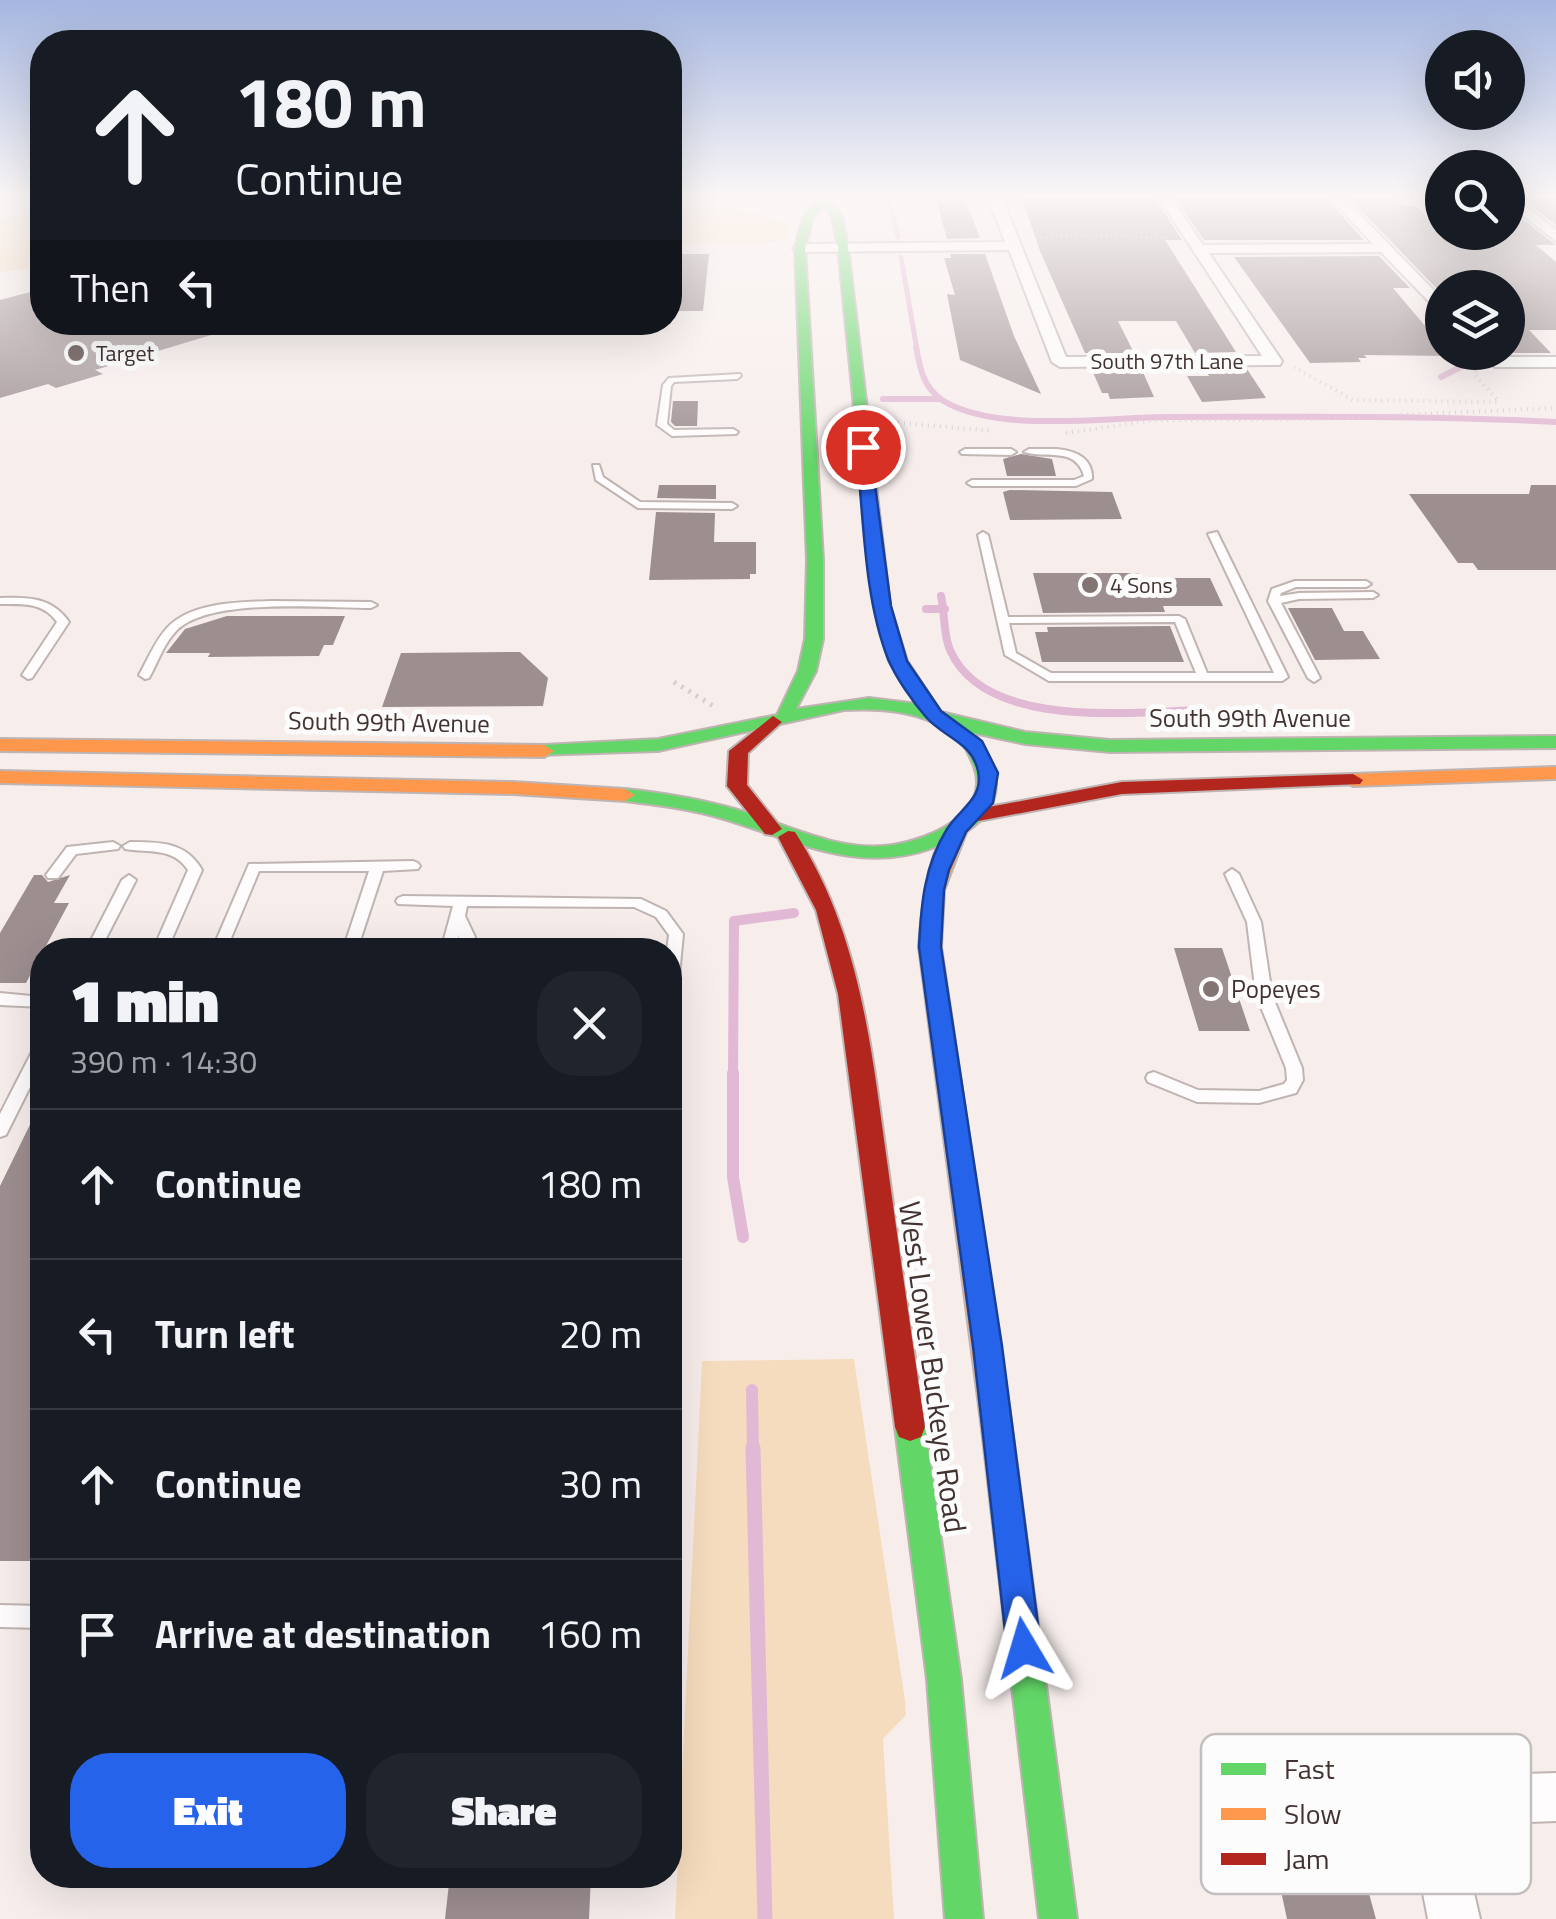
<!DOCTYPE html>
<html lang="en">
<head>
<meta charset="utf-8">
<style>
	body { margin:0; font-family:"Titillium Web",sans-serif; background:#20242c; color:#f1f3f6; height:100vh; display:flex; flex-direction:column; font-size:38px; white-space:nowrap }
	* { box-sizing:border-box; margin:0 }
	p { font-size:32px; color:#9ea1a6 }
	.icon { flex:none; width:55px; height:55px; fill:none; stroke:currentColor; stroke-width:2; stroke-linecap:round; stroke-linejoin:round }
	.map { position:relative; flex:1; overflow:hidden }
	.drawer { position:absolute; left:30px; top:938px; width:652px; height:950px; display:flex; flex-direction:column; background:#171b24; border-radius:40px; box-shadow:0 10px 40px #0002 }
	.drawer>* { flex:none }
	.top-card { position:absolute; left:30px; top:30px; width:652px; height:305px; border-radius:40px; box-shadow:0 10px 40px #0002; background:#171b24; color:#f1f3f6; overflow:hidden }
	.fabs { position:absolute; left:1425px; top:30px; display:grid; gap:20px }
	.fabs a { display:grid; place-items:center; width:100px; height:100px; border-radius:50%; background:#171b24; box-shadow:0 10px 40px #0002; font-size:50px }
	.pin { position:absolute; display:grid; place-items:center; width:85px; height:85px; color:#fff; margin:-42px; border:5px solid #fff; border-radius:50%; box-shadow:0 2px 10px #0007 }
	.me { position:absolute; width:110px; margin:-55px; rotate:353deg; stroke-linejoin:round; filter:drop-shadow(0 0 8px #0008) }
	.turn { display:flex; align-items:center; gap:35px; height:210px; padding:0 40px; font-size:45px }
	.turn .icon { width:130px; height:130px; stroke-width:2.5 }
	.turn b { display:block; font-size:70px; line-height:85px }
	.then { display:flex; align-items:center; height:95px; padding:0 40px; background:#0003; gap:20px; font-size:38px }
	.round { display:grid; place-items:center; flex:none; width:105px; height:105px; border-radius:40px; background:#20242c }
	.headline { display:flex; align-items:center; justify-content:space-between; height:170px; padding:0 40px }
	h1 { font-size:60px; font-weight:800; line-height:75px }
	.button { display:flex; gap:20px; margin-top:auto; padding:20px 40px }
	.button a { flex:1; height:115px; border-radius:40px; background:#2563eb; color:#fff; font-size:40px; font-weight:800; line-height:115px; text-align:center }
	.button a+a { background:#20242c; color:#f1f3f6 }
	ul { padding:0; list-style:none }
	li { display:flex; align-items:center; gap:30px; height:150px; padding:0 40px; border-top:2px solid #363941 }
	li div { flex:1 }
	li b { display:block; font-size:38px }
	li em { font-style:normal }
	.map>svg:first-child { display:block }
</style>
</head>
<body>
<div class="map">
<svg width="1556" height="1919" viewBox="0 0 1556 1919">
	<rect width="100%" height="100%" fill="#f7eeec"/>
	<!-- green -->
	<path fill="#f6dcbe" d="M670,208L740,209L791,225L786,239L765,243H670Z
		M42,214V267L0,272V218Z
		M854,1359L905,1701L906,1715L883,1739L894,1919H675L702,1361Z"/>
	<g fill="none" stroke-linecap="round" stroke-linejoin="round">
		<!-- stream-far5 -->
		<path stroke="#e2b9d4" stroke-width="5" d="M889,198L898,237
			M901,257L917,350"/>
		<!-- stream-far4 -->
		<path stroke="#e2b9d4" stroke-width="6" d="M916,347C920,368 923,387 942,400C996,434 1106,417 1168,417C1297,417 1427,415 1556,422
			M1441,377L1476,359
			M883,399H940"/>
		<!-- stream-far3 -->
		<path stroke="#e2b9d4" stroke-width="8" d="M941,596C945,613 943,634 950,650C985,730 1130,712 1201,710
			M926,609H945"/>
		<!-- stream-far2 -->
		<path stroke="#e2b9d4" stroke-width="10" d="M733,1076L734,921L794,913"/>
		<!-- stream-far1 -->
		<path stroke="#e2b9d4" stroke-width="12" d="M733,1073V1177L743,1237
			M752,1390L753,1450"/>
		<!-- stream -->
		<path stroke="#e2b9d4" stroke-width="15" d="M753,1448L765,1919"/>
	</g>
	<!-- building -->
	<path fill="#9d8e90" d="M1022,198H1155L1182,240H1165L1236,352L1195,353L1176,321H1118L1134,353H1085L1040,251Z
		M1175,198H1326L1364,240H1204Z
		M1349,198H1396L1404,206H1416L1442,232H1508V208L1556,245H1536L1556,262V330H1529L1551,353H1514L1508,347V288H1436Z
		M1522,198H1556V225Z
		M936,199H965L980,238L947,239Z
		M670,254H709L703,311H670Z
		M950,254H985L1014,336L1041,394L960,360L947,294L955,295L944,258H951Z
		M1379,256L1410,288H1393L1442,346V352L1451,356L1364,355L1367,358H1358L1361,362L1310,363L1234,257Z
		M42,289V322H230L231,329L95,370L103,374L56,388L48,384L0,398V300Z
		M1205,369H1247L1266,398L1202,402L1187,376H1209Z
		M1092,370H1142L1154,397L1110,399L1108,393H1102Z
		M673,401H698L697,426H675L671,422Z
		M1021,454L1052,459L1056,476H1007L1003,459Z
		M659,485H716V499L657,498Z
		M1531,485H1556V570H1478L1473,563H1458L1409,494H1529Z
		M1010,490L1112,492L1122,519L1010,520L1003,492Z
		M656,512L715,513L714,542H756V574H750V579L649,580Z
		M1033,573H1139L1141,578H1210L1223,606H1163L1165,612L1043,613Z
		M1288,608H1332L1344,631H1363L1380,659L1315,660Z
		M227,616H345L333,645H324L319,656L208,657L210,653H166L185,629Z
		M1170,626L1184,662H1042L1035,632H1048L1047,627Z
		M520,652L548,678L543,706L382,707L401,653Z
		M34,875H42L48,882L70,875L54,903H69L26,983H0V933Z
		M1174,948H1222L1250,1031H1199Z
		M42,1100V1561H0V1186Z
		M1339,1757L1365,1850H1357L1376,1919H1287L1253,1759Z
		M450,1875H591L589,1919H445Z"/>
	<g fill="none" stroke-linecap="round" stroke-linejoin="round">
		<defs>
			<path id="lane" d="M740,374L741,376L737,379L674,382L671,386L667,424L674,430L733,429L738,432L736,434L672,436L657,425L663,385L669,378Z
				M965,449H1011L1016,452L1011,455L962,454L960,452Z
				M1057,449C1077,451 1093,459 1092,479L1076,486H972L967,483L972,480H1074L1084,476C1076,446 1045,459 1024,452L1029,449Z
				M593,465H599L603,477L640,502L732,503L737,506L732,509L638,508L596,480Z
				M983,532L988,535L1008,617L1179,616L1185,619L1207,673H1274L1208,534L1217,532L1288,677L1282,681H1049L1005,655L978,535ZM1175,622L1196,673H1051L1016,653L1009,623Z
				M1295,581H1366L1371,584L1366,587H1296L1281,593L1280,596L1299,593L1373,592L1378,595L1373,598L1299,599L1281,603L1320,678L1314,682L1308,678L1268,601L1272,589Z
				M0,598C28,597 52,597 69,622L32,678L28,679L22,675L57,622C43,602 23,604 0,604Z
				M272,601L371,602L377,605L371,608C325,608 211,597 177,630C164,643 158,662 149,678L145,679L139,675C148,659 155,641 167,628C191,602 239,602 272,601Z
				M113,842L120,846L118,849L76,854L58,878H48L46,875L67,847Z
				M130,842C160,842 186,842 202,870L167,950H153L188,870C173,847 149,853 125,849L123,846Z
				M413,861L418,863L420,866L418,869L383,871L357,950H343L369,871H259L226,950H212L249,864Z
				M1232,869L1239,874L1261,922L1272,995L1302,1068L1303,1080L1296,1093L1259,1103L1197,1102L1148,1082L1146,1078L1148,1074L1154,1072L1198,1090L1259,1091L1284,1084L1287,1080L1286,1068L1256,995L1247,922L1225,874Z
				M129,875L136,880L100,950H86L122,880Z
				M403,896L641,899L666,911L683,934L678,986L670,991V950H667L669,935L656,917L634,907L467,906L465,916L475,937L472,950H458L459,935L455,950H441L453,906L398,904L396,901L398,898Z
				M0,993L42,997V1007L0,1005Z
				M42,1042V1063L6,1135L0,1137V1114L36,1044Z
				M0,1605L42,1606V1628L0,1627Z"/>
			<path id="street" d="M988,198H1002L1066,357L1262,356L1159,198H1171L1203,245L1373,244L1330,198H1344L1442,299V312L1437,310L1381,252L1209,253L1282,361L1280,365L1060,367L1052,362L1009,250L800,252L793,248L800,244L1005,242Z
				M1508,198H1516L1556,230V241L1508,204Z
				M1478,352H1496L1500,357H1556V367H1495Z
				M1556,1773V1821L1481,1824L1465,1854L1480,1919H1428L1415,1852L1450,1783L1467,1776Z"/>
			<path id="fast" d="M819,198H829L842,217L848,247L890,606L907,661L941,712L1025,732L1110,740L1556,736V748L1110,752L1025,744L974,733C993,759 1007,788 984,816C971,832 950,841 932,848C857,875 794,840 724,819C692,809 658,805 625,801L615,795L625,789C663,793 701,799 738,810C789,825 838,853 893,845C931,839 991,813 974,766C969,755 964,742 954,734C921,711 883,708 844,710L658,751L537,755V747L544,745L658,739L777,715L798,671L805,639L807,560L795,248L803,217ZM824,205L832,217L838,247L874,606L889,661L918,704L869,698L796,709L816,671L823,639V560L805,248L813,218Z
				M996,1407L1007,1411L1011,1421L1077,1919H1039L981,1421L985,1411Z
				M910,1413L921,1417L925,1427L961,1679L983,1919H945L927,1679L895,1427L899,1417Z"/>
			<path id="slow" d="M0,739L544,745L554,751L544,757L0,751Z
				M1556,767V779L1353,786L1343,780L1353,774Z
				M0,771L513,782L625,789L635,795L625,801L513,794L0,783Z
				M957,824L967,830L944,890L941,947L1011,1421L1007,1431L996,1435L985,1431L981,1421L919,947C921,919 928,834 957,824Z"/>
			<path id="jam" d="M773,716L782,722L748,753L747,785L782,829L772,835L765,834L727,786L729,751Z
				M1353,774L1363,780L1360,784L1122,794L973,822L963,816L973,810L1122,782Z
				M788,831L795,832C860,932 871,1046 887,1161C899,1250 912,1338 925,1427L921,1437L910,1441L899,1437L895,1427L838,994L816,910L778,837Z"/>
		</defs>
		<!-- lane casing -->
		<use href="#lane" stroke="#bfb4b2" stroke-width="4"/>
		<!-- street casing -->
		<use href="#street" stroke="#bfb4b2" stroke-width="4"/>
		<!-- fast casing -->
		<use href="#fast" stroke="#bfb4b2" stroke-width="4"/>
		<!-- slow casing -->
		<use href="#slow" stroke="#bfb4b2" stroke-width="4"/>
		<!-- jam casing -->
		<use href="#jam" stroke="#bfb4b2" stroke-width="4"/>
		<!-- path-far2 -->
		<path stroke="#d4cfce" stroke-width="2.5" stroke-dasharray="1 4" stroke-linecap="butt" d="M1031,239L1073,235L1168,238"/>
		<!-- path-far1 -->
		<path stroke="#d4cfce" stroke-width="4" stroke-dasharray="1 5" stroke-linecap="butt" d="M1294,367L1353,400L1500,402
			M1476,371L1474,374L1499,402
			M890,426V422L993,431
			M1066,433L1156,420L1313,419L1556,408"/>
		<!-- path -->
		<path stroke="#d4cfce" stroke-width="5" stroke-dasharray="2.5 6" stroke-linecap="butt" d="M674,682L715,707"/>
		<!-- lane -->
		<use href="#lane" fill="#fefcfc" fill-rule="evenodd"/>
		<!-- street -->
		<use href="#street" fill="#fefcfc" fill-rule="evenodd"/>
		<!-- fast -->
		<use href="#fast" fill="#63d668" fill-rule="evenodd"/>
		<!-- slow -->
		<use href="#slow" fill="#ff974d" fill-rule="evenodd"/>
		<!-- jam -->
		<use href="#jam" fill="#b3261e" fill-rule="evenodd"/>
	</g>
	<!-- sky -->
	<linearGradient id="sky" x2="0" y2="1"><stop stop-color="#a5b6e0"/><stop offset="0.42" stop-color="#fbf7f6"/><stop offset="1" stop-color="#fbf7f6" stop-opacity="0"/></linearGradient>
	<rect width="1556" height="466" fill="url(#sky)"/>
	<!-- route -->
	<path fill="#2563eb" stroke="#184099" stroke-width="2.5" d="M863,443L870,447L891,606L907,661L941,711L982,741L998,773L993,803L966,832L949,870L944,890L941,947L1002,1346L1041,1648L1036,1660L1024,1665L1012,1660L1007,1648L973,1346L919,947C921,905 924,866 947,829C959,809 984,799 978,771C972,742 943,737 926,717C913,702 896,678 888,659C863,595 864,515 856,447Z"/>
	<!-- markers -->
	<g fill="#817472" stroke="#fcfcfc" stroke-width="4">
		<circle cx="76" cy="353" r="10"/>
		<circle cx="1090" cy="585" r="10"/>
		<circle cx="1211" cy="989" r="10"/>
	</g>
	<g text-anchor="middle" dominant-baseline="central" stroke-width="10" stroke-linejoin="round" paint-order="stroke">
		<!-- far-poi labels -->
		<g font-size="22" fill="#423230" stroke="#fcfcfc" text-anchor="start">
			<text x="96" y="353">Target</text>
			<text x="1110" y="585">4 Sons</text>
		</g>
		<!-- far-street labels -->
		<g font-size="22" fill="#423230" stroke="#fcfcfc">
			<text x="1167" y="361">South 97th Lane</text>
		</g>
		<!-- street labels -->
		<g font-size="25" fill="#423230" stroke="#fcfcfc">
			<text x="1250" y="718">South 99th Avenue</text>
			<text transform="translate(389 722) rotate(1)">South 99th Avenue</text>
		</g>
		<!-- poi labels -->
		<g font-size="25" fill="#423230" stroke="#fcfcfc" text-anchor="start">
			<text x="1231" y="989">Popeyes</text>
		</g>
		<!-- near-street labels -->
		<g font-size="30" fill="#423230" stroke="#fcfcfc">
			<text transform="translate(933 1367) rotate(82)">West Lower Buckeye Road</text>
		</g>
	</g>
	<!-- legend -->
	<rect x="1201" y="1734" width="330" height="160" rx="15" fill="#fcfcfc" stroke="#c4bfbf" stroke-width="2.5"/>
	<rect x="1221" y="1763" width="45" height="12" fill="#63d668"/>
	<rect x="1221" y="1808" width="45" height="12" fill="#ff974d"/>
	<rect x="1221" y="1853" width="45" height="12" fill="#b3261e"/>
	<g font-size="28" fill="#423230">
		<text x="1284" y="1779">Fast</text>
		<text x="1284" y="1824">Slow</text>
		<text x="1284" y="1869">Jam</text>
	</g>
</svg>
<div class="fabs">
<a><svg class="icon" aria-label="sound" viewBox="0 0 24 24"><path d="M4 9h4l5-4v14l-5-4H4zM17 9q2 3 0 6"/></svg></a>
<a><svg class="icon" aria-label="search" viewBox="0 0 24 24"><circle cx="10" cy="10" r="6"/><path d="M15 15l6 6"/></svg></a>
<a><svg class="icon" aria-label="layers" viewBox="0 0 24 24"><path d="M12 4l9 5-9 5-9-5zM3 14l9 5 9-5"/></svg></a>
</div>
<div class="pin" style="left:863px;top:447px;background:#d93025"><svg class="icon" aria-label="arrive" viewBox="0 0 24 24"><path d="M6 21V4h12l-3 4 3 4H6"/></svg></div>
<svg class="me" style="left:1024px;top:1648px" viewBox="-20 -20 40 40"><path d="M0-17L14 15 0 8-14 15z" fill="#2563eb" stroke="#fff" stroke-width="4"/></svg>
<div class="top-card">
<div class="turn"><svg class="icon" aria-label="ahead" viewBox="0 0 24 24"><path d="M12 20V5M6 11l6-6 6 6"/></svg><div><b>180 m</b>Continue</div></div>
<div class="then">Then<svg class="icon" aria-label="left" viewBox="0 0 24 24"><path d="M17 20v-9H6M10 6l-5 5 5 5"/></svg></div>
</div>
<section class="drawer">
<div class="headline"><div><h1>1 min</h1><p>390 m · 14:30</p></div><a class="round"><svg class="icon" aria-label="close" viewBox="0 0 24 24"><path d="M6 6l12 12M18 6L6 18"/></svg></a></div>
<ul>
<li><svg class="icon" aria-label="ahead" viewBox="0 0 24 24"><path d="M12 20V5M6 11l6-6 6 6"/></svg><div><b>Continue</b></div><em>180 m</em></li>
<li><svg class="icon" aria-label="left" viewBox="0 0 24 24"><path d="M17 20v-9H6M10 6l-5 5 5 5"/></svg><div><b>Turn left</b></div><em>20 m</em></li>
<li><svg class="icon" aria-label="ahead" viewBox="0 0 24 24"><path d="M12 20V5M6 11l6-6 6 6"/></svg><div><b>Continue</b></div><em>30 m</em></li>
<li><svg class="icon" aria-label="arrive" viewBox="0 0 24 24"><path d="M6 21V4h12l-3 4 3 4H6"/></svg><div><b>Arrive at destination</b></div><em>160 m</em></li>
</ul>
<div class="button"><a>Exit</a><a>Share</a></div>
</section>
</div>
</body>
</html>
